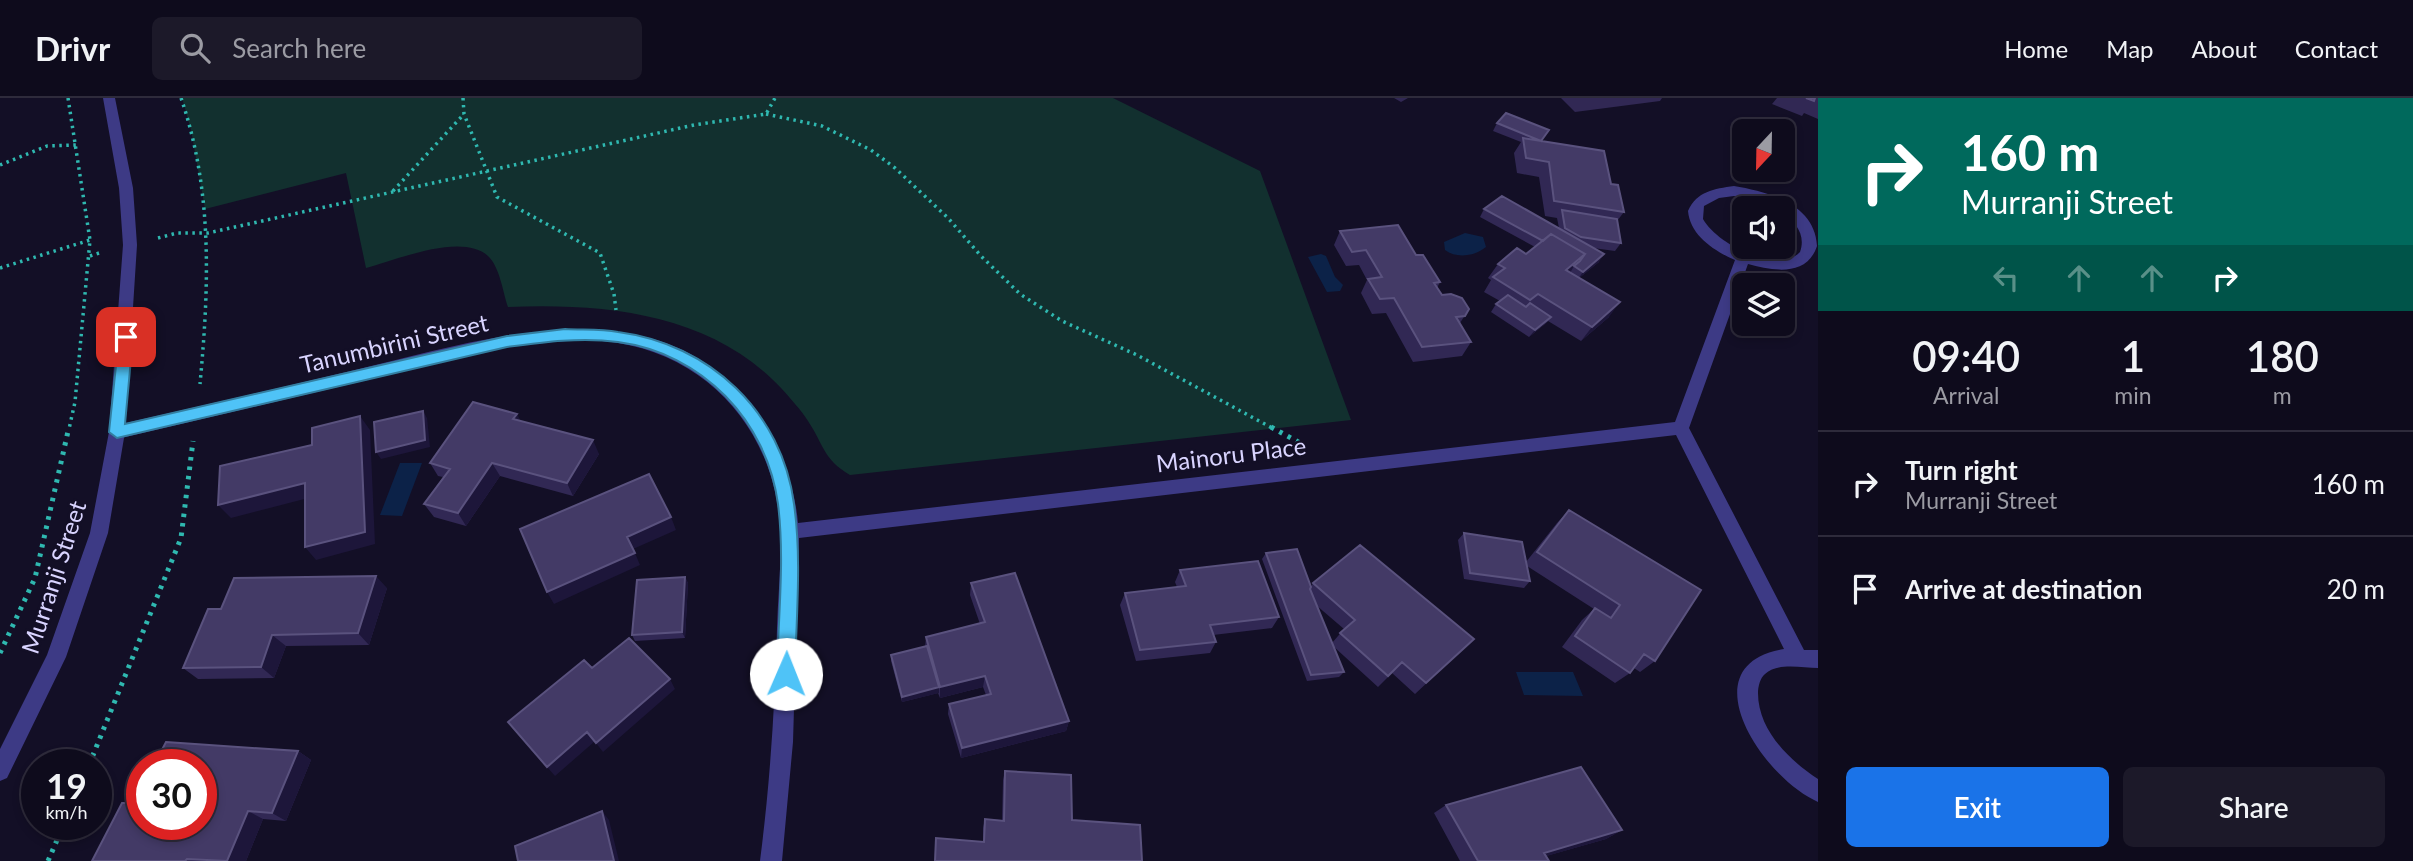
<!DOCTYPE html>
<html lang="en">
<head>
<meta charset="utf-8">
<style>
	body { margin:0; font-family:Lato,sans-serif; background:#1c1929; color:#f1f3f6; height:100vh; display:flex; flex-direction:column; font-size:26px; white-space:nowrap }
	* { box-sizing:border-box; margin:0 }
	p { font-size:23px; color:#9b9ba3 }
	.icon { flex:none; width:38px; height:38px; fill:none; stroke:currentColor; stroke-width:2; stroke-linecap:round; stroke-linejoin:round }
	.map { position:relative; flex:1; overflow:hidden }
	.sheet { display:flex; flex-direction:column; background:#0e0b1c; width:595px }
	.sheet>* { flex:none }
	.hud { background:#00695c; color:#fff; overflow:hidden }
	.needle { width:46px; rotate:202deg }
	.fabs { position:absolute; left:1732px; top:21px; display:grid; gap:14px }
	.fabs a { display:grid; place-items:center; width:63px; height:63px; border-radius:10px; background:#0e0b1c; box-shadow:0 4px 10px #0003,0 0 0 2px #2e2b3b; font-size:35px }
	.speed { position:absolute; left:21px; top:651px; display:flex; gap:14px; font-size:35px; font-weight:700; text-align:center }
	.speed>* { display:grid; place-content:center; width:91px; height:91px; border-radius:50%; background:#0e0b1c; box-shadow:0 4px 10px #0003,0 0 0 2px #2e2b3b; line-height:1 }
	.speed small { font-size:18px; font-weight:400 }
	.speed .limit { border:10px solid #d22; background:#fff; color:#111 }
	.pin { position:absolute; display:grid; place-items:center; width:60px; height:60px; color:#fff; margin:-30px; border-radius:14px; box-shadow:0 4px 10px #0006 }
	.me { position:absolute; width:77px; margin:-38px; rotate:1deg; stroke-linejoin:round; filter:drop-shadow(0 0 5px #0008) }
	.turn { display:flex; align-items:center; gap:24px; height:147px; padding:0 28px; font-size:32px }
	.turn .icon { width:91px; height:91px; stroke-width:2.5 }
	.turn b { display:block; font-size:49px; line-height:60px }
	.lanes { display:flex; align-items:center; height:66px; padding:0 28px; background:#0003; justify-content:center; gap:35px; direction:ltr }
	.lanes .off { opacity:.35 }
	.eta { display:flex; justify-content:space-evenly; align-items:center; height:119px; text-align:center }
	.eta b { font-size:42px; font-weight:600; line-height:49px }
	.button { display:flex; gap:14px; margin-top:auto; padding:14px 28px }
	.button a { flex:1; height:80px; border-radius:10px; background:#1a73e8; color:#fff; font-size:28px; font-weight:600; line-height:80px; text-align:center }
	.button a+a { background:#1c1929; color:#f1f3f6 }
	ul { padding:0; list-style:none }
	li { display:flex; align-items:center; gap:21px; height:105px; padding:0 28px; border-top:2px solid #2e2b3b }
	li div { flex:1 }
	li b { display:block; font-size:26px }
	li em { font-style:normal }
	header { display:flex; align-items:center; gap:42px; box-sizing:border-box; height:98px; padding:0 35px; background:#0e0b1c; border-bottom:2px solid #2e2b3b }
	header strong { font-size:33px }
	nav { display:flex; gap:38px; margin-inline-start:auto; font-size:24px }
	.search { width:490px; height:63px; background:#1c1929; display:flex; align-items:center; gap:18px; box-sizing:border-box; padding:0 24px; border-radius:10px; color:#9b9ba3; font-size:26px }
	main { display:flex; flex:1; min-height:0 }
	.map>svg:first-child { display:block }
</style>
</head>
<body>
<header>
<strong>Drivr</strong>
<div class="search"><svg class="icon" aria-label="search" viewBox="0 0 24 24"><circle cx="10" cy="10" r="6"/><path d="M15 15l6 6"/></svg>Search here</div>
<nav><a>Home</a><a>Map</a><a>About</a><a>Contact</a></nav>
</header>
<main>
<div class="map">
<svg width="1818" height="763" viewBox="0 0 1818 763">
	<rect width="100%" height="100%" fill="#130f26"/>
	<!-- green -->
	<path fill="#12302f" d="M182,0H1113L1260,73L1351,322L850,377C823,361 824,347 808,323C801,312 790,300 781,290C711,215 604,205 508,209C503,195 500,169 488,158C462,134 396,162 366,170L346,75L205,111L191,32Z"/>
	<!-- water -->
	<path fill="#0c2248" d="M1465,135L1483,139L1486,149C1475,158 1457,161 1445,152L1444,144Z
		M1321,156L1326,158L1335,179L1343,187L1340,193L1327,194L1308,159Z
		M400,365H422L402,418L380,417Z
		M1516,574H1573L1583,598L1524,597Z"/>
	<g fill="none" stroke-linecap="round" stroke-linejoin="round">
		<!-- path-far1 -->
		<path stroke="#2fb8b0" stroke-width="3.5" stroke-dasharray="2.5 4.5" stroke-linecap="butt" d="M68,0L90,142L75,304L69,331
			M181,0C213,93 209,189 200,286
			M463,0L464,16L497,99L600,155L614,196L616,212
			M766,16L822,28L871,52L895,70L948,120L981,158L1020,196L1062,223L1137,257L1274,331
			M0,67L47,48L77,47
			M393,93L464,16
			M158,140L177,135H208L694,27L766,16L775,0
			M90,158L102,154
			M0,170L90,142"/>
		<!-- path -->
		<path stroke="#2fb8b0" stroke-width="5" stroke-dasharray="3.5 6" stroke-linecap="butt" d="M1271,329L1300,345
			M0,555L35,480L69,329
			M89,667L181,440L193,343
			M48,763L64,726"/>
		<!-- minor -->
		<path fill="#3d3a85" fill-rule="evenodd" d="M1734,88C1769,94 1815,106 1817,148C1807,179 1773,173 1748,166L1689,330L1804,552H1818V570C1802,570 1778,564 1765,576C1760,580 1758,589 1758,595C1758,632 1789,662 1818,681V704C1764,681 1686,567 1784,551L1676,337L799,440L793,644L782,763H760C770,685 775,608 777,530C778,493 783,455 779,418C770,330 707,259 618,245C582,239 544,245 507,249L117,341L111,339L109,334L111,329L117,327C196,309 276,291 355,272C480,243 646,185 745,300C775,335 794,380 798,425L1675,324L1735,162C1714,153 1690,137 1688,113C1697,93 1714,91 1734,88ZM1734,98L1783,110V114C1796,125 1806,137 1800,154C1777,178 1716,145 1703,121L1704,108L1719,100Z"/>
		<!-- tertiary -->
		<path fill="#3d3a85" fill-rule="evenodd" d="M103,0H115L133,90L137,147L125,334L108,435L66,559L7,680L0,683V651L47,557L90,435L109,334L123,147L119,90Z"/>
	</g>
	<!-- wall -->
	<path fill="#312854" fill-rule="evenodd" d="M1394,0H1408L1401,4Z
		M1561,0H1662L1660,3L1575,14Z
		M1777,0H1818V21L1804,15L1802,18L1772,6Z
		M1497,25L1542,43L1611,86L1624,114L1617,123L1621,145L1615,153L1593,150L1599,164L1579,180L1609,219L1581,243L1548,223L1545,226L1529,239L1491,214L1496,206L1500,203L1484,194L1491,182L1488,180L1498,166L1526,156L1535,149L1480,119L1484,111L1559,130L1557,120L1545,118L1539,79L1517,75L1514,55L1521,44L1493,33Z
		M1340,133L1416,157L1440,184L1437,190L1442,197L1469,211L1460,225L1471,244L1462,258L1413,264L1386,215L1372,216L1361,195L1367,182L1359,167L1346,168L1334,147Z
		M521,324L599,356L573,398L500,378L466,428L434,419L424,406L443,379L438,378L430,365Z
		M1569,412L1655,563L1640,574L1634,570L1630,575L1615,585L1562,549L1582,522L1594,511L1527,468L1530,483L1524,490L1464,481L1458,442L1464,435L1526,464L1557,425Z
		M1266,455L1311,489L1313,485L1474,541L1415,596L1392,575L1378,589L1333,548L1344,574L1339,579L1307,583L1262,461ZM1316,507L1344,531L1332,545Z
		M1180,472L1279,519L1272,530L1213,537L1216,544L1210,555L1136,563L1120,507L1125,495L1177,489L1175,484Z
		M685,479L688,485L685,540L635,543L632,537Z
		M971,485L1069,623L1066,633L961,660L948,616L949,606L986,597L983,589L940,600L938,595L902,604L891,563V557L925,549L926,539L980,526L970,497Z
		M387,490L369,547L286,548L274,580L198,581L183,570L221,511Z
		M298,653L311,662L286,723L263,721L246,763H92L135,705Z
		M1005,673L1072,722L1142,763L983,744V730L985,721L1002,722L1003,682Z
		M1446,707L1622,732L1606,741L1546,758L1549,763H1460L1434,715Z"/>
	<!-- shaded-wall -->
	<path fill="#1d163a" d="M1585,156L1576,169L1574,168L1570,175L1566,172Z
		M1604,156L1599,164L1578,181L1583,174Z
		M1620,204L1609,219L1581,243L1592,229Z
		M1551,219L1545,226L1529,239L1535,232Z
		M423,313L427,320L430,349L381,361L376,354Z
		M517,316L524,329L513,321Z
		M360,318L370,332L375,446L316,462L305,449Z
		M593,342L599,356L573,398L567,385Z
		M492,365L500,378L466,428L458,415Z
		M305,385L316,398L231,420L218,407Z
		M671,419L676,432L633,451L627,439Z
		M635,455L640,467L554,506L547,494Z
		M376,478L387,490L369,547L358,535Z
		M685,479L688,485L685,540L682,534Z
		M272,537L286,548L274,580L261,569Z
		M985,578L983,589L940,600V589Z
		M670,581L675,591L603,654L596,645Z
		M939,589V595L902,604V599Z
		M1069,623L1066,633L961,660L962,650Z
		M587,634L594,644L555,678L547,669Z
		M298,653L311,662L286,723L272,715Z
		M248,713L263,721L246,763H227Z
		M602,713L609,722L619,763H614Z
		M1622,732L1606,741L1529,763L1544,755Z"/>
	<!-- building -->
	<path fill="#433a66" stroke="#5a527e" stroke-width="2" d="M1806,0H1815L1814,3Z
		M1506,15L1549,32L1541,43L1497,25Z
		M1523,40L1604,53L1611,86L1618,87L1624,114L1554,103L1549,64L1526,60Z
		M1502,98L1604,156L1583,174L1574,168L1580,163L1585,156L1551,136L1543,143L1484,111Z
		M1562,112L1617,121L1621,145L1581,139L1565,130Z
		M1398,127L1416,157H1423L1440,184L1434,185L1442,197L1451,196L1462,200L1469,211L1465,218L1456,219L1471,244L1422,249L1394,200L1380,201L1368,181L1382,179L1366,152L1352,154L1340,133Z
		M1551,136L1585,156L1566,172L1620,204L1592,229L1538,196L1530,202L1493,179L1505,170L1498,166L1517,150L1526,156Z
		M1508,197L1526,209L1530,205L1551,219L1535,232L1496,206Z
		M473,304L517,316L513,321L593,342L567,385L492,365L458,415L424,406L450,371L430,365Z
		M423,313L425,342L376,354L374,324Z
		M360,318L365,434L305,449V385L218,407L220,368L312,347V330Z
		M649,376L671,419L627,439L635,455L547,494L520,431Z
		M1569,412L1701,492L1655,563L1644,556L1630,575L1575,538L1595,510L1611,520L1620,507L1537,454Z
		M1464,435L1522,444L1530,483L1470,475Z
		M1360,447L1474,541L1426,585L1402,564L1388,578L1340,535L1355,522L1313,485Z
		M1297,451L1311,489L1310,491L1344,574L1311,577L1266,455Z
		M1258,463L1279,519L1210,527L1216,544L1140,552L1125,495L1186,488L1180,472Z
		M1015,475L1069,623L962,650L949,606L991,596L985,578L940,589L926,539L985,524L971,485Z
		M376,478L358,535L272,537L261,569L183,570L208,511H221L234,480Z
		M685,479L682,534L632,537L637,482Z
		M629,540L670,581L596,645L587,634L547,669L508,624L584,562L592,570Z
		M927,548L939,589L902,599L891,557Z
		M166,644L298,653L272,715L248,713L227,763L187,761L185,763H92L122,705H135L142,692V726H201V667H154Z
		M1581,669L1622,732L1544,755L1549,763H1478L1446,707Z
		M1005,673L1071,677L1072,722L1140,727L1142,763H935L936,740L984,744L985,721L1004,723Z
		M602,713L614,763H518L515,748Z"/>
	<!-- route -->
	<path fill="#4fc3f7" stroke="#337fa1" stroke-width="2" d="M565,231C583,232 601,231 618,234C710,246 782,314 794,406C802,462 796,521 795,576L793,582L786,585L780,582L777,576C778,521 785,461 778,406C767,323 702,255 618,244C581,239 544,244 507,249L117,340L109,334L119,239L126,234L133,239L125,326L507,238Z"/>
	<g text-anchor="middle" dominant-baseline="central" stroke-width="5" stroke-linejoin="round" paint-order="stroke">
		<!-- street labels -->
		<g font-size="24" fill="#d9d4ff" stroke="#130f26">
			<text transform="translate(394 245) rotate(-13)">Tanumbirini Street</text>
			<text transform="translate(1231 356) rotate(-7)">Mainoru Place</text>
			<text transform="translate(53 479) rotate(-72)">Murranji Street</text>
		</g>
	</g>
</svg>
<div class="fabs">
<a><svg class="needle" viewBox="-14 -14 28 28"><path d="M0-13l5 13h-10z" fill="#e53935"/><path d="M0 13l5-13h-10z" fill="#9b9ba3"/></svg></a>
<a><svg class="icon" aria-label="sound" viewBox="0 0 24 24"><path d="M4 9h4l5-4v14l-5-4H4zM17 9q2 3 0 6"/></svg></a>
<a><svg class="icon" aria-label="layers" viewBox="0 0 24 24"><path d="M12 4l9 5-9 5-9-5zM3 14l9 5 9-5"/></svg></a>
</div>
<div class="speed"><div>19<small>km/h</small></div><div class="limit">30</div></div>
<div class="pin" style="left:126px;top:239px;background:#d93025"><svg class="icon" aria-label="arrive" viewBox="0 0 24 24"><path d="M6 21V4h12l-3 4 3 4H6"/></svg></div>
<svg class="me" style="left:786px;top:576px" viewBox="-20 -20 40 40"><circle r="19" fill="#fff"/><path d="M0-13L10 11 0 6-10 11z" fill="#4fc3f7"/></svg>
</div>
<section class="sheet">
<div class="hud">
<div class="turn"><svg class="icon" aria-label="right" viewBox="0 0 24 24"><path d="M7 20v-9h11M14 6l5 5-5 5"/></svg><div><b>160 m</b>Murranji Street</div></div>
<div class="lanes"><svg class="icon off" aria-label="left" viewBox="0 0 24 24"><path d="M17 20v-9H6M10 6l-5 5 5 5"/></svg><svg class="icon off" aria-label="ahead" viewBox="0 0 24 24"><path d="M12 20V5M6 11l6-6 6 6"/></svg><svg class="icon off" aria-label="ahead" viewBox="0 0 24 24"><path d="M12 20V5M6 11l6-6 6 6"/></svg><svg class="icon" aria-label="right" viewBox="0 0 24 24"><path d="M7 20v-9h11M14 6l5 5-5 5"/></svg></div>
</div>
<div class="eta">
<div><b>09:40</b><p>Arrival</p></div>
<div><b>1</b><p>min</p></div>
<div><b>180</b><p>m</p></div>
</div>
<ul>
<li><svg class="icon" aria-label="right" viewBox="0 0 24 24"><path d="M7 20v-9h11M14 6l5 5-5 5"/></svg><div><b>Turn right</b><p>Murranji Street</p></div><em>160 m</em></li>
<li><svg class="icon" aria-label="arrive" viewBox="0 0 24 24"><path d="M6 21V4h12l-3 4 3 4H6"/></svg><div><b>Arrive at destination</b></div><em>20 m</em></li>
</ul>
<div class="button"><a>Exit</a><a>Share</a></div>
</section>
</main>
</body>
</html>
